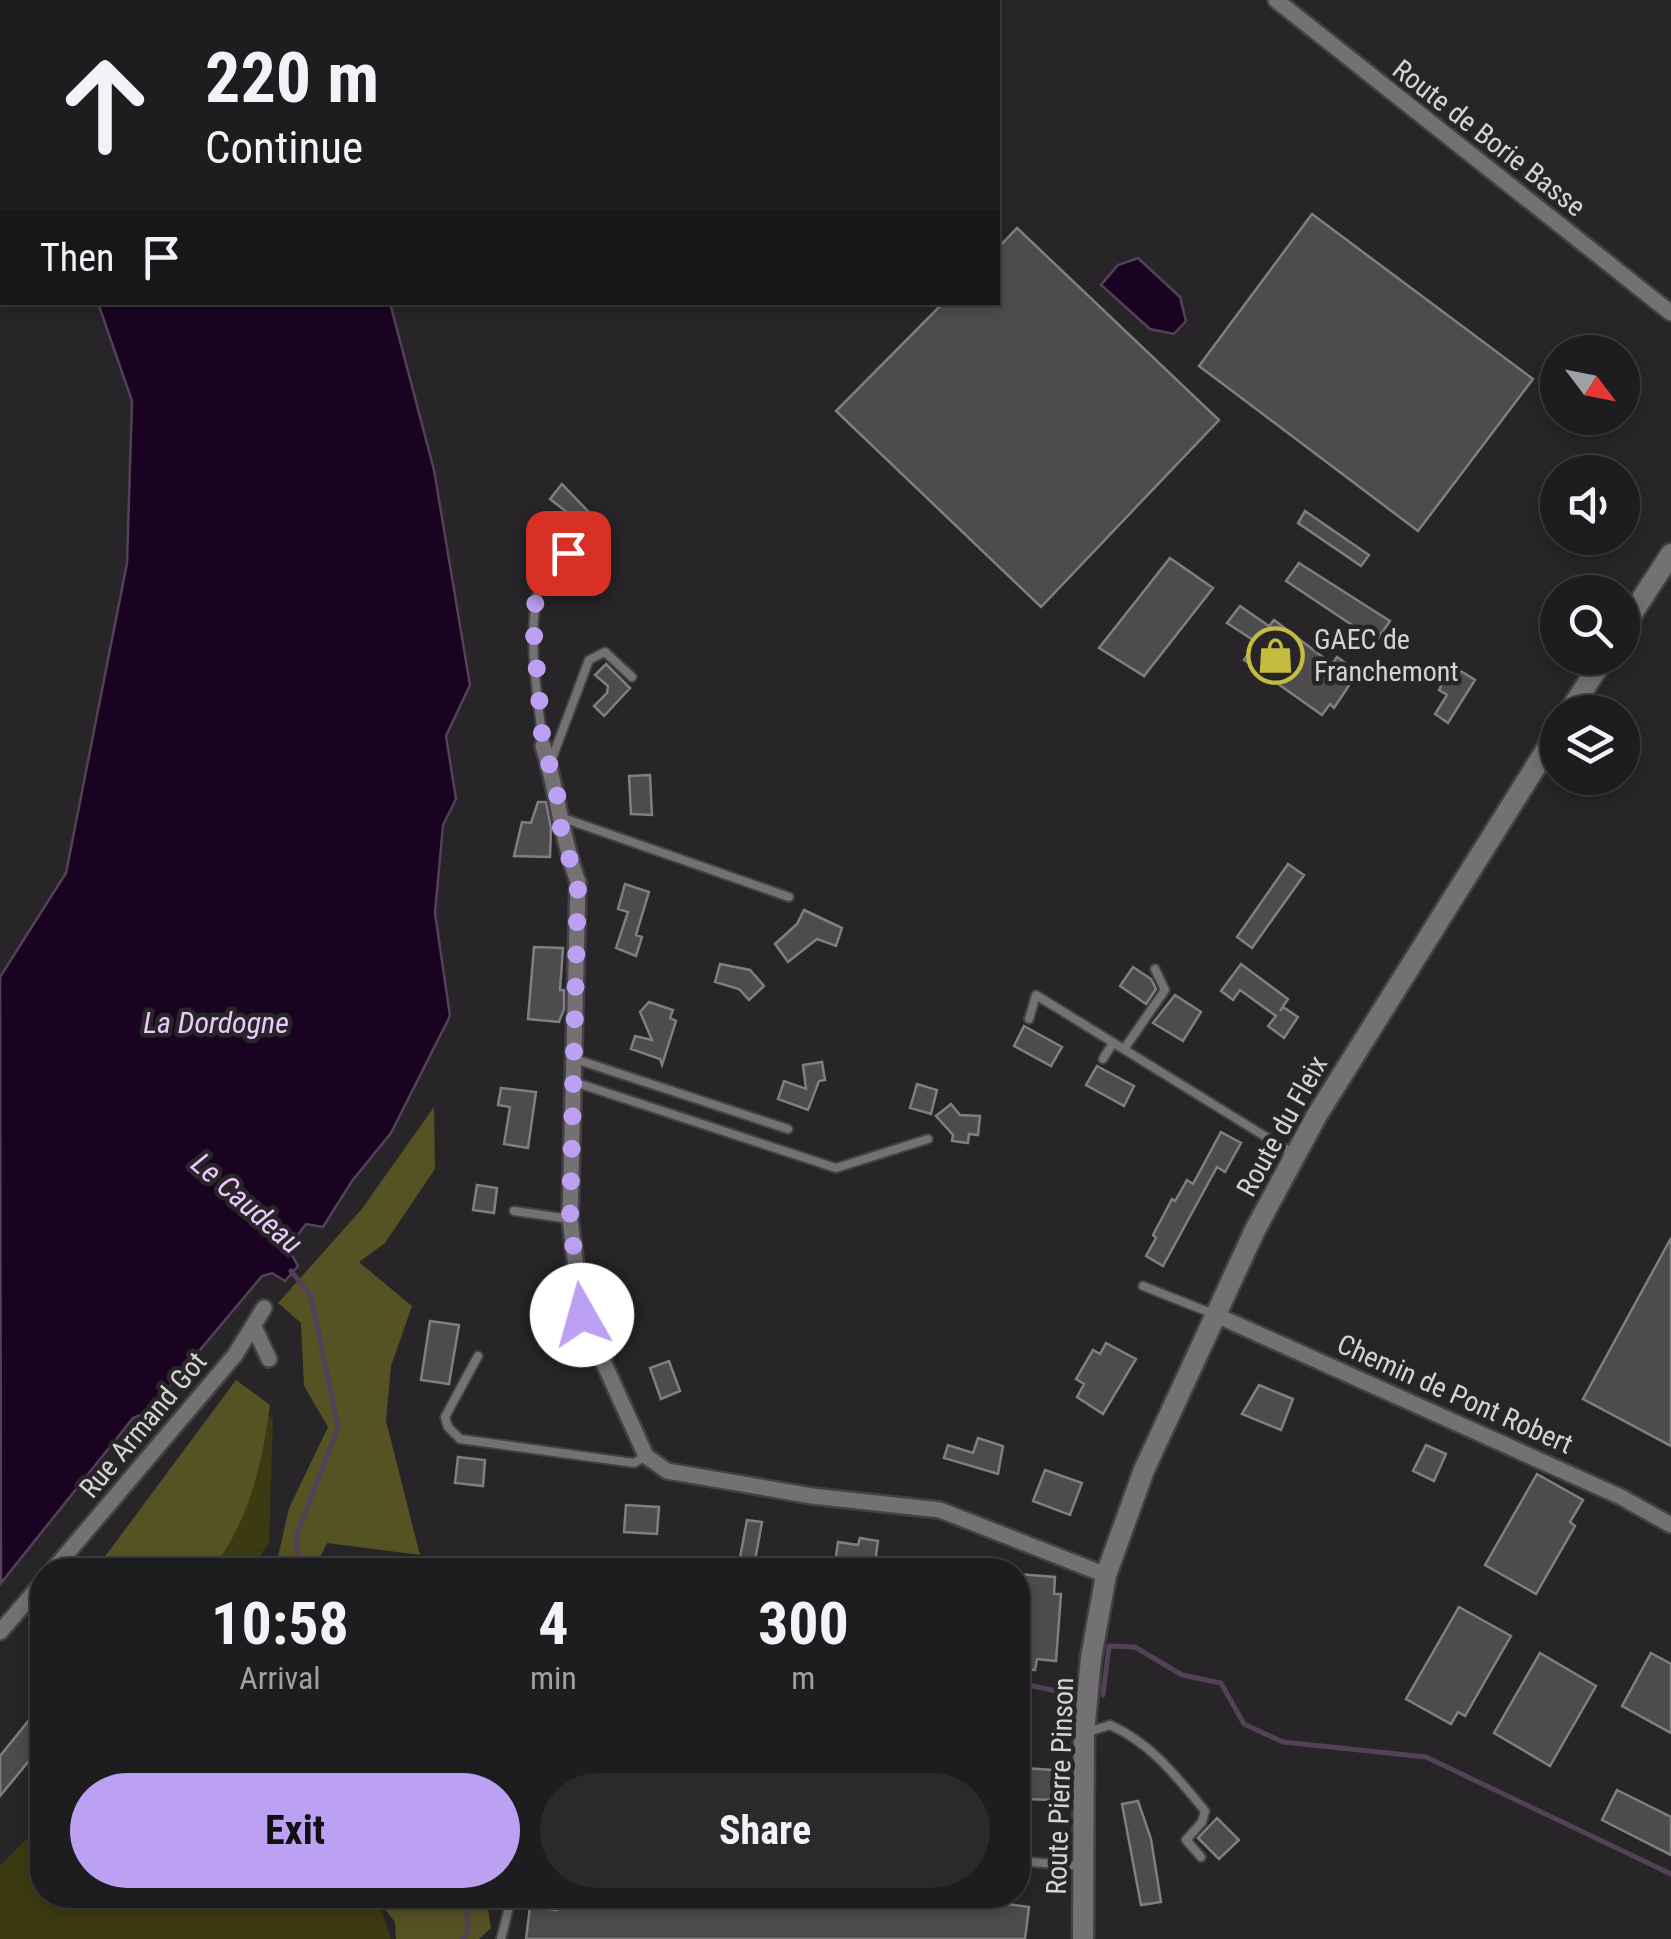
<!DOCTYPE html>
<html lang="en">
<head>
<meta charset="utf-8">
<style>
	body { margin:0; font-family:"Roboto Condensed",sans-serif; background:#2a292b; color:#f1f3f6; height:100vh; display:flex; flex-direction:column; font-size:38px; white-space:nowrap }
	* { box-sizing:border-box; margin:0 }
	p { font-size:32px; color:#a0a1a4 }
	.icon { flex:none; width:55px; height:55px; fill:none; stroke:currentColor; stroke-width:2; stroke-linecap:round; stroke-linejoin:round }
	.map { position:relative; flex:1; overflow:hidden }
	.side { position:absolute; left:30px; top:1558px; width:1000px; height:350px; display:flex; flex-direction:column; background:#1d1c1e; border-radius:40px; box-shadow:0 5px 15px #0003,0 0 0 2px #3b3a3c }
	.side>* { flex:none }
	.top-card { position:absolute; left:0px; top:0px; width:1000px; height:305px; box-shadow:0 5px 15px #0003,0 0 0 2px #3b3a3c; background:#1d1c1e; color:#f1f3f6; overflow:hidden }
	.needle { width:65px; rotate:122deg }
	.tools { position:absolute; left:1540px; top:335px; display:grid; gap:20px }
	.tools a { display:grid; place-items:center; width:100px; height:100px; border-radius:50%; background:#1d1c1e; box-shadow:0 5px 15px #0003,0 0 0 2px #3b3a3c; font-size:50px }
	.pin { position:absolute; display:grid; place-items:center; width:85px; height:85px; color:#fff; margin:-42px; border-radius:20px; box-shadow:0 5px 15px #0006 }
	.me { position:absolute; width:110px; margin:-55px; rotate:353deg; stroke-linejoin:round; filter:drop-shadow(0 0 8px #0008) }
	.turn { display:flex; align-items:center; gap:35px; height:210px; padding:0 40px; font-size:45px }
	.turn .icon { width:130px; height:130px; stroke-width:2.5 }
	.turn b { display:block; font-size:70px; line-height:85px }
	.then { display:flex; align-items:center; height:95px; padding:0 40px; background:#0003; gap:20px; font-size:38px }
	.eta { display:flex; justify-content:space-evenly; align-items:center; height:170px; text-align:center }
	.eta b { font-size:60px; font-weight:700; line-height:70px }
	.action { display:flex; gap:20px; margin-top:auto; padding:20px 40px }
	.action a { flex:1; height:115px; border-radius:60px; background:#bca0f2; color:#111; font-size:40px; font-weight:700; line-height:115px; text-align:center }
	.action a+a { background:#2a292b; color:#f1f3f6 }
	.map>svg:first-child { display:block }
</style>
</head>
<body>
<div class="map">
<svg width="1671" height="1939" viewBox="0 0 1671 1939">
	<rect width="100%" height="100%" fill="#272528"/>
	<!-- green -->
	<path fill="#3c3a12" d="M225,1397L273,1418L269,1543L250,1570H144Z
		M42,1823V1895H377L391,1939H0V1866Z"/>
	<!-- forest -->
	<path fill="#555223" d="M434,1107L435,1169L385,1243L359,1262L412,1306L391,1366L386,1421L420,1555L327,1543L314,1570H275L289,1508L328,1427L304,1386L301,1323L278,1303L361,1210Z
		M236,1380L270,1405C262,1466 249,1520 212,1570H95Z
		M373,1895H486L491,1928L479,1939H396L395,1922Z"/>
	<!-- water -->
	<path fill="#1a0321" stroke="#524157" stroke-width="2.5" d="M1138,258L1180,297L1186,321L1174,334L1150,329L1101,285L1118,265Z
		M98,303H390L434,470L470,685L446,736L456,799L443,825L435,913L450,1016L391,1133L352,1181L323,1227L306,1224L288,1248L298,1266L285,1281L272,1273L262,1276L148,1412L133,1418L1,1583L0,977L66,873L127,563L132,401Z"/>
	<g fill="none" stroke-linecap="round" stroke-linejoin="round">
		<!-- stream -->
		<path stroke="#524157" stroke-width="5" d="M291,1271L311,1296L338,1428L296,1537L300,1570
			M1018,1683L1072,1694
			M1103,1695L1109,1646L1135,1647L1182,1675L1221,1683L1244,1724L1283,1742L1426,1757L1671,1874
			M463,1939L468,1932L466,1895"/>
	</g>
	<!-- building -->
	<path fill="#4d4b4e" stroke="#807e81" stroke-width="2.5" d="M1312,214L1533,379L1418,531L1199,366Z
		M1017,228L1219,420L1041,607L836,411L944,302H998V248Z
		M562,484L603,527L597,535L604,540L595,550L566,524L573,517L550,499Z
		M1305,511L1369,555L1361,566L1298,523Z
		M1170,558L1213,588L1144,676L1099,648Z
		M1299,563L1390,621L1376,641L1286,581Z
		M1240,606L1269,626L1274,620L1332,664L1337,657L1358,672L1334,708L1330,704L1322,715L1244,660L1256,642L1227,623Z
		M606,664L630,688L604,716L594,706L607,693L608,686L595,675Z
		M1451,665L1475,680L1448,723L1435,714L1447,695L1439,690Z
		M650,775L652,815L631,814L629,776Z
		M538,802H546L551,828L550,857L514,856L522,822L531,823Z
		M1288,864L1304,875L1252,948L1237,937Z
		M625,884L649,892L636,935L642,937L636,956L616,948L628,912L618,909Z
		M804,910L842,928L836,946L817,939L788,962L775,944L797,924Z
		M534,947L563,948L560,990H564V1009L559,1022L528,1019Z
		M720,964L750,970L764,986L749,1000L739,989L715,982Z
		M1241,964L1288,999L1280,1011L1283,1007L1298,1017L1284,1038L1268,1026L1276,1016L1240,990L1233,1000L1221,991Z
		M1133,967L1151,979L1156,989L1146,1004L1120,986Z
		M1175,995L1201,1012L1183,1041L1153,1023Z
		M649,1002L673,1010L670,1018L676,1021L662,1065L660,1059L631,1049L635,1036L652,1040L640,1012Z
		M1024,1026L1062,1047L1051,1066L1014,1046Z
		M822,1062L825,1080L819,1081L808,1110L778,1099L784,1081L806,1089L803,1065Z
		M1097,1066L1134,1086L1124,1106L1086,1085Z
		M917,1084L937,1090L931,1114L910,1108Z
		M501,1088L536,1092L528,1148L504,1144L510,1107L498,1105Z
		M951,1104L960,1115L980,1116L978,1135L969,1134L968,1143L952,1141L953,1135L936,1116Z
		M1221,1132L1241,1143L1225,1172L1217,1167L1163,1266L1146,1256L1156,1238L1153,1235L1172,1199L1175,1201L1187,1180L1193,1184Z
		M477,1185L497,1188L494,1213L473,1210Z
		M1671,1238V1446L1583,1399Z
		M430,1321L459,1325L449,1384L421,1380Z
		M1106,1343L1136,1359L1103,1414L1077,1397L1084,1384L1076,1379L1093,1350L1100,1354Z
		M669,1361L680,1391L661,1399L650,1368Z
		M1259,1385L1293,1399L1281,1430L1242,1414Z
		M978,1438L1003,1446L998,1474L944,1458L948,1445L973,1453Z
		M1426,1445L1446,1454L1434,1481L1413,1471Z
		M458,1457L485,1460L483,1486L455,1483Z
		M1045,1470L1082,1483L1070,1515L1033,1501Z
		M1537,1474L1583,1500L1570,1522L1575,1526L1536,1594L1485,1565Z
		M626,1505L659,1507L657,1534L624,1532Z
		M747,1520L762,1522L754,1566L739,1563Z
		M860,1538L878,1541L874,1570H834L838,1542L858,1545Z
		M1018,1574L1055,1577L1054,1594H1061L1056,1661L1037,1659L1035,1670L1018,1668Z
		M1459,1607L1511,1636L1465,1716L1458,1712L1451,1724L1406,1699Z
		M1540,1653L1596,1686L1550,1766L1494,1733Z
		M1651,1653L1671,1664V1733L1622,1706Z
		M42,1704V1745L0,1796V1756Z
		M1024,1768L1053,1770L1058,1800L1023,1799Z
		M1617,1790L1671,1817V1855L1602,1820Z
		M1138,1801L1151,1839L1161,1902L1141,1905L1122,1804Z
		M1217,1818L1239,1840L1219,1859L1198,1838Z
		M559,1895H939L1029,1907L1025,1939H526L530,1907L557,1910Z"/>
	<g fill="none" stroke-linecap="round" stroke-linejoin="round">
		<defs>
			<path id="service" d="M543,746C539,698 513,574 567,553
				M551,761L589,660L605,652L632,677
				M563,818L789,897
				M1029,1019L1036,995L1292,1153
				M1124,1049L1165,990L1155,969
				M575,1059L788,1129
				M1103,1059L1113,1043
				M574,1082L836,1168L928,1139
				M514,1211L570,1219
				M1143,1286L1216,1315
				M478,1356L445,1417L448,1427L460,1439L634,1463L646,1456
				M1088,1732L1110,1725C1151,1743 1176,1776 1205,1811L1202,1822L1186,1840L1201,1857
				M1018,1861L1080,1866
				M501,1939L512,1895"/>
			<path id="minor" d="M1276,0L1671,313
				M543,746C558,792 561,837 578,882L570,1219L582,1315L646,1456L667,1471L812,1496L940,1510L1106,1575
				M1216,1315L1621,1497L1671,1525
				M255,1329L269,1359
				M53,1570L235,1355L264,1308
				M0,1632L42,1583"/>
			<path id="secondary" d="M1622,629L1671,554
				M1569,712L1604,658
				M1083,1939L1084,1733L1091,1658L1106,1575L1144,1470L1255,1230L1317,1115L1558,731"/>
		</defs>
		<!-- service casing -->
		<use href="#service" stroke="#434144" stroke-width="12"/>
		<!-- minor casing -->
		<use href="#minor" stroke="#434144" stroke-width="20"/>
		<!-- secondary casing -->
		<use href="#secondary" stroke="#434144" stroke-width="25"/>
		<!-- service -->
		<use href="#service" stroke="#737174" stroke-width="8"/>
		<!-- minor -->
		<use href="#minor" stroke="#737174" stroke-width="15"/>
		<!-- secondary -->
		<use href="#secondary" stroke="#737174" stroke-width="20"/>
	</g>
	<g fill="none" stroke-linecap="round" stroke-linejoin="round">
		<!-- route -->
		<path stroke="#bca0f2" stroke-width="18" stroke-dasharray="0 32.4" d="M568,553L556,558L536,588L534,634L543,746L556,784L562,838L578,882L570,1219L582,1315"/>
	</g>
	<!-- icons -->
	<defs>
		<symbol id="shop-ring" viewBox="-11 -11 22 22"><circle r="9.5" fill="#272528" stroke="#c4bc3e" stroke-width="1.5"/><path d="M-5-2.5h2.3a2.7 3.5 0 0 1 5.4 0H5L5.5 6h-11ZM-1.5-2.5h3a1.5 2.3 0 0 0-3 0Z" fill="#c4bc3e"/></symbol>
	</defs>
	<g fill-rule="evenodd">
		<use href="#shop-ring" x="1244" y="624" width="63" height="63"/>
	</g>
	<g text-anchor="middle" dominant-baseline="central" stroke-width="9" stroke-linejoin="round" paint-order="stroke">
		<!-- street labels -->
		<g font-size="28" fill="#d4d3d5" stroke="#272528">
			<text transform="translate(1489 138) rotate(38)">Route de Borie Basse</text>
			<text transform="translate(1282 1126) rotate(-61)">Route du Fleix</text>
			<text transform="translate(1455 1394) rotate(24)">Chemin de Pont Robert</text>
			<text transform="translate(143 1425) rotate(-50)">Rue Armand Got</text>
			<text transform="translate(1060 1786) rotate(-88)">Route Pierre Pinson</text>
		</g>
		<!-- poi labels -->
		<g font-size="28" fill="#d4d3d5" stroke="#272528" text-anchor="start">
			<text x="1314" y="639">GAEC de<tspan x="1314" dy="32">Franchemont</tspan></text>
		</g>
		<!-- water labels -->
		<g font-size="30" font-style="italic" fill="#edc8fa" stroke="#272528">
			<text x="216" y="1022">La Dordogne</text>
			<text transform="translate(247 1203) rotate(41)">Le Caudeau</text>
		</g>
	</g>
</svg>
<div class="tools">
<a><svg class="needle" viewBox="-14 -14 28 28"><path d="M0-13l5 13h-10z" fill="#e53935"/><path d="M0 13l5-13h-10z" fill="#a0a1a4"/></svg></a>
<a><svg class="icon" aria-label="sound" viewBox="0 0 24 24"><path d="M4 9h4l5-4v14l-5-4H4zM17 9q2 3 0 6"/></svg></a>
<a><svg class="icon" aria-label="search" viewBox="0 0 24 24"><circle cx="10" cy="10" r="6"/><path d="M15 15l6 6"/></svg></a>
<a><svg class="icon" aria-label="layers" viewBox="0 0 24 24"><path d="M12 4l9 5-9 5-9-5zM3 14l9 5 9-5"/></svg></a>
</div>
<div class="pin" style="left:568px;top:553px;background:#d93025"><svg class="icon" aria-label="arrive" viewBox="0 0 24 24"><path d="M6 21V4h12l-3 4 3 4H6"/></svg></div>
<svg class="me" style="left:582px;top:1315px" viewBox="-20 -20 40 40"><circle r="19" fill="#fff"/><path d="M0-13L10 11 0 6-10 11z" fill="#bca0f2"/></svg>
<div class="top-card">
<div class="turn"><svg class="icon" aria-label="ahead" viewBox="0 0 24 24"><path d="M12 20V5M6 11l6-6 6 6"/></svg><div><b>220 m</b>Continue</div></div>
<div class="then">Then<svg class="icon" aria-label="arrive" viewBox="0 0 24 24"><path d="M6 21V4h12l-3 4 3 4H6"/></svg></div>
</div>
<section class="side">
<div class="eta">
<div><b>10:58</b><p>Arrival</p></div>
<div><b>4</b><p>min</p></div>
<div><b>300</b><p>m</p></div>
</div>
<div class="action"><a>Exit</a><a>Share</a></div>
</section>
</div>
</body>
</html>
